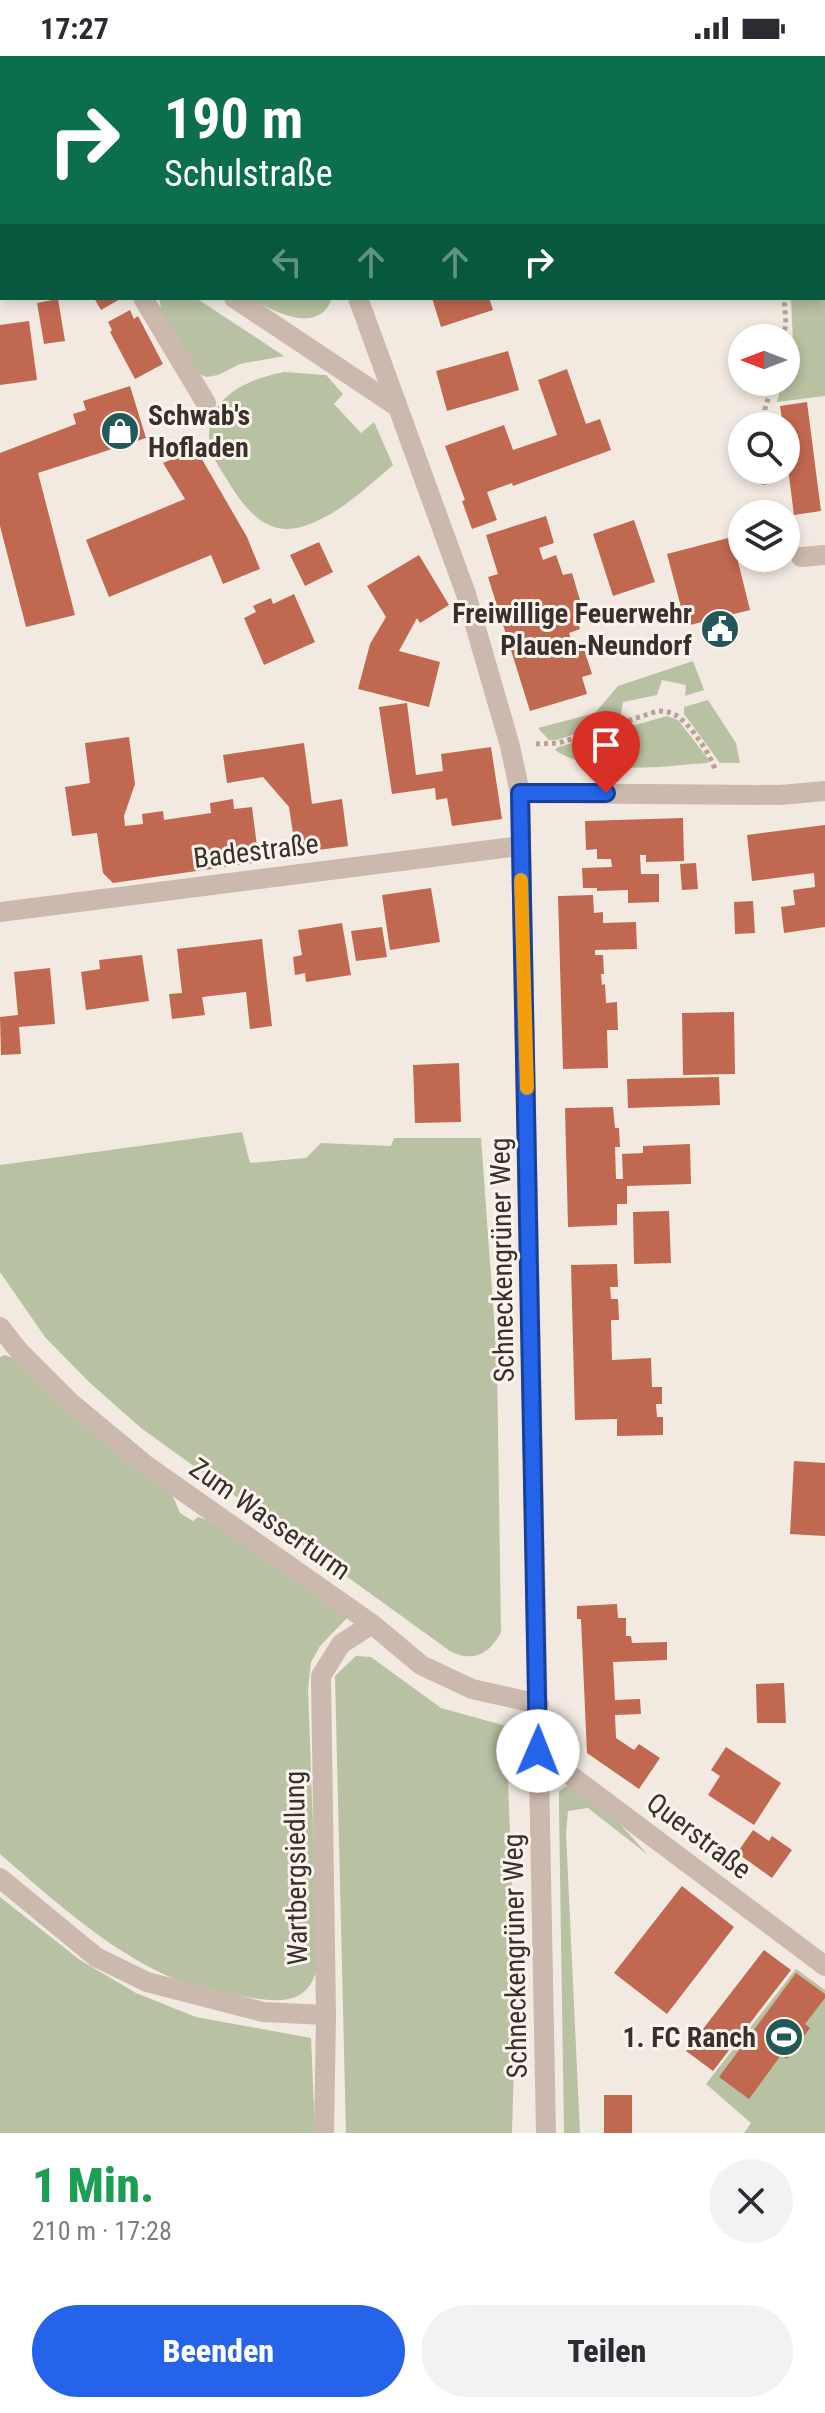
<!DOCTYPE html>
<html lang="de">
<head>
<meta charset="utf-8">
<style>
	body { margin:0; font-family:"Roboto Condensed",sans-serif; background:#f2f2f3; color:#2b2b33; height:100vh; display:flex; flex-direction:column; font-size:30px; white-space:nowrap }
	* { box-sizing:border-box; margin:0 }
	p { font-size:26px; color:#7c7c81 }
	.icon { flex:none; width:44px; height:44px; fill:none; stroke:currentColor; stroke-width:2; stroke-linecap:round; stroke-linejoin:round }
	.map { position:relative; height:2077px; overflow:hidden }
	.sheet { display:flex; flex-direction:column; background:#fff; flex:1 }
	.sheet>* { flex:none }
	.hud { position:absolute; left:0px; top:0px; width:826px; height:244px; box-shadow:0 4px 12px #0003; background:#0b6e4f; color:#fff; overflow:hidden }
	.needle { width:52px; rotate:270deg }
	.controls { position:absolute; left:728px; top:268px; display:grid; gap:16px }
	.controls a { display:grid; place-items:center; width:72px; height:72px; border-radius:50%; background:#fff; box-shadow:0 4px 12px #0003; font-size:40px }
	.pin { position:absolute; display:grid; place-items:center; width:68px; height:68px; color:#fff; margin:-82px -34px; border-radius:50% 50% 50% 0; rotate:-45deg; box-shadow:0 0 8px #0007 }
	.pin .icon { rotate:45deg }
	.me { position:absolute; width:88px; margin:-44px; rotate:1deg; stroke-linejoin:round; filter:drop-shadow(0 0 6px #0008) }
	.turn { display:flex; align-items:center; gap:28px; height:168px; padding:0 32px; font-size:36px }
	.turn .icon { width:104px; height:104px; stroke-width:2.5 }
	.turn b { display:block; font-size:56px; line-height:68px }
	.lanes { display:flex; align-items:center; height:76px; padding:0 32px; background:#0003; justify-content:center; gap:40px; direction:ltr }
	.lanes .off { opacity:.35 }
	.round { display:grid; place-items:center; flex:none; width:84px; height:84px; border-radius:42px; background:#f2f2f3 }
	.head { display:flex; align-items:center; justify-content:space-between; height:136px; padding:0 32px }
	h1 { font-size:48px; font-weight:800; line-height:60px; color:#1e9e55 }
	.cta { display:flex; gap:16px; margin-top:auto; padding:16px 32px }
	.cta a { flex:1; height:92px; border-radius:48px; background:#2563eb; color:#fff; font-size:32px; font-weight:800; line-height:92px; text-align:center }
	.cta a+a { background:#f2f2f3; color:#2b2b33 }
	.status { display:flex; justify-content:space-between; align-items:center; height:56px; padding:0 40px; background:#fff; direction:ltr }
	.status svg { height:22px; fill:currentColor }
	.map>svg:first-child { display:block }
</style>
</head>
<body>
<div class="status"><b>17:27</b><svg viewBox="0 0 49 12"><path d="M0 12V9h3v3zM5 12V6h3v6zM10 12V3h3v9zM15 12V0h3v12zM26 1h20v11H26zM47 4h2v5h-2z"/></svg></div>
<div class="map">
<svg width="825" height="2077" viewBox="0 0 825 2077">
	<rect width="100%" height="100%" fill="#f2eae1"/>
	<!-- green -->
	<path fill="#b8c1a1" d="M704,0H825V340L777,346L782,326H786V313L793,287L791,242H824V2Z
		M159,242H196L284,300L240,308L218,319L207,321L196,317L163,263Z
		M250,242H332C319,281 272,254 250,242Z
		M284,316L326,319L343,338L334,348L361,377L374,366L393,409C366,432 336,461 301,471C264,481 243,450 226,422C220,412 211,400 210,389C202,342 248,323 284,316Z
		M693,605L704,634L685,640L686,629L662,624L657,639L623,646L620,663L557,684H549L538,672L595,657L618,630Z
		M708,644L736,687L740,707H720L684,658V651Z
		M667,660L678,664L709,704L708,707C661,710 595,721 555,694L558,691Z
		M242,1076L250,1107L306,1102L321,1087L391,1090L394,1082H481L497,1304L501,1576C490,1598 472,1607 450,1595L141,1372L89,1326L45,1281L0,1216V1109Z
		M5,1299L18,1304L172,1438L180,1457L193,1465L198,1461L207,1464L349,1560L320,1590L311,1606L308,1633L318,1907C311,1946 286,1947 253,1942C232,1938 207,1935 187,1928C115,1901 57,1847 0,1798V1301Z
		M356,1600L371,1601L441,1652L506,1670L516,1940L512,2077H346L335,1620Z
		M567,1730C601,1743 624,1773 648,1799L588,1752L568,1755L566,1777L580,2077H564L559,1751V1735Z
		M0,1841L80,1904L136,1937L196,1961L311,1982L315,2077H0Z
		M796,1913L825,1934V2077H744L751,2067L706,2028Z"/>
	<!-- building -->
	<path fill="#c16851" d="M94,242H122L101,254Z
		M432,242H489L493,254L441,271Z
		M58,243L65,285L44,288L37,247Z
		M130,254L134,263L138,260L163,308L135,323L110,276L112,274L108,266Z
		M29,265L37,324L0,329V269Z
		M508,295L519,334L447,355L436,315Z
		M567,313L586,368L600,363L611,394L513,430L512,427L487,436L497,464L472,473L462,445L465,444L445,390L504,369L513,394L557,379L538,324Z
		M130,330L146,382L38,417L75,559L26,571L0,470V397L76,368L73,358L86,354L83,345Z
		M807,346L821,455L794,459L786,397V370H783L780,350Z
		M196,393L247,481L260,513L223,528L211,499L109,541L86,484L185,443L163,407Z
		M546,460L554,487L539,492L543,504L556,499L563,519L572,517L582,551L574,554L580,573L569,577L575,596L584,593L592,618L582,621L587,638L530,655L488,521L498,518L486,479Z
		M634,464L655,526L613,540L593,478Z
		M732,481L750,554L686,570L667,498Z
		M319,486L333,516L305,530L290,499Z
		M419,499L449,549L420,567L417,562L399,595L440,606L429,651L358,633L370,588L386,561L367,530Z
		M294,538L315,586L264,609L244,562L256,556L253,550L271,542L273,548Z
		M407,647L416,719L443,715L441,698L491,691L502,763L452,770L447,742L436,744L435,732L392,738L379,651Z
		M129,681L135,728L124,760L125,770L143,768L142,758L163,755L164,764L211,757L210,747L233,743L234,753L252,751L259,806L113,827L103,817L97,777L72,780L65,731L90,727L85,687Z
		M304,687L312,748L342,743L348,790L296,797L289,751L263,721L227,727L223,699Z
		M683,762L684,805L646,806V799H640L641,818H659V846L628,847V834L597,835V832H583L582,812L612,811L611,803H597V793L586,794L585,765Z
		M825,769V871L784,877L781,851L795,849L793,834L815,831L814,817L752,825L747,779Z
		M696,807L698,833L682,834L680,808Z
		M431,832L440,886L390,894L382,839Z
		M593,839L594,857L603,856V867L636,866L637,893L595,894V899H603L604,918H601L602,929L605,928L606,947L617,946L618,974H607L608,1012L563,1013L558,840Z
		M753,845L755,877L735,878L734,846Z
		M342,867L351,919L306,926L305,917L295,919L293,901L302,899L298,874Z
		M382,871L387,901L356,905L351,875Z
		M262,883L272,970L250,973L246,936L202,941L205,959L172,963L169,938L182,937L177,893Z
		M142,899L149,945L86,954L81,916L100,913L99,904Z
		M50,912L55,968L19,971L21,998L1,999L0,961L18,959L14,916Z
		M734,956L735,1018L683,1019L682,957Z
		M459,1007L461,1066L415,1067L413,1009Z
		M719,1021L720,1049L628,1052L627,1023Z
		M613,1051L615,1072H619L620,1091H615L616,1123H623L622,1098L643,1097V1090L690,1088L691,1128L627,1130V1148H617V1169L568,1171L565,1052Z
		M669,1155L671,1207L634,1208L633,1156Z
		M617,1208L618,1231H610L611,1243H618L619,1264H611L612,1304L651,1302L652,1331H662V1348H656L657,1361H663V1379L617,1380V1363L575,1364L571,1209Z
		M794,1405L825,1407V1480L790,1478Z
		M617,1548L618,1562H626V1580H631L632,1587L667,1586V1604L613,1606L615,1644L640,1643L641,1658L615,1659L616,1682L634,1694L639,1688L660,1702L639,1733L587,1697L581,1563H577V1550Z
		M784,1627L786,1667H757L756,1628Z
		M726,1691L781,1727L754,1769L708,1739L720,1720L711,1714Z
		M753,1774L769,1785L772,1780L792,1794L772,1822L737,1797Z
		M682,1830L734,1871L667,1958L614,1917Z
		M764,1894L791,1914L713,2015L686,1995Z
		M796,1917L825,1938V1942L805,1968L810,1972L787,2003L781,1999L749,2043L719,2021Z
		M604,2039H632V2077H604Z"/>
	<g fill="none" stroke-linecap="round" stroke-linejoin="round">
		<!-- path -->
		<path stroke="#b6a397" stroke-width="5" stroke-dasharray="4 4" stroke-linecap="butt" d="M163,0L165,2
			M695,0V2
			M783,282L786,268L784,242
			M765,370V353L773,326
			M764,429L765,414
			M536,688L559,687L658,655C665,655 671,656 677,660C689,667 712,700 715,714"/>
		<!-- minor -->
		<path stroke="#cbb9ad" stroke-width="20" d="M87,0V2
			M299,0L300,2
			M0,100L2,99
			M143,242L206,347
			M234,242L396,350
			M358,242L466,538L510,690L520,737L546,2077
			M801,501L825,499
			M520,737L780,739L825,735
			M0,856L520,790
			M0,1271L19,1295L71,1347L147,1410L372,1568L421,1609L472,1633L539,1648
			M538,1695L825,1910
			M0,1822L96,1901L147,1926L263,1956L326,1959
			M324,2077L326,1959L321,1620L341,1588L372,1568"/>
	</g>
	<g fill="none" stroke-linecap="round" stroke-linejoin="round">
		<defs>
			<path id="route" d="M538,1695L520,737H606"/>
		</defs>
		<!-- route casing -->
		<use href="#route" stroke="#184099" stroke-width="20"/>
		<!-- route -->
		<use href="#route" stroke="#2563eb" stroke-width="14"/>
		<!-- slow -->
		<path stroke="#f59e0b" stroke-width="14" d="M521,824L527,1032"/>
	</g>
	<!-- icons -->
	<defs>
		<symbol id="shop-disc" viewBox="-11 -11 22 22"><circle r="9.5" fill="#225859" stroke="#faf4ed"/><path d="M-5-2.5h2.3a2.7 3.5 0 0 1 5.4 0H5L5.5 6h-11ZM-1.5-2.5h3a1.5 2.3 0 0 0-3 0Z" fill="#fff"/></symbol>
		<symbol id="civic-disc" viewBox="-11 -11 22 22"><circle r="9.5" fill="#225859" stroke="#faf4ed"/><path d="M-.6-6.5H3V-4.5H.6V-3L4-1V1h2V6H-6V1h2V-1L-.6-3ZM-1.2 2.5V6h2.4V2.5Z" fill="#fff"/></symbol>
		<symbol id="stadium-disc" viewBox="-11 -11 22 22"><circle r="9.5" fill="#225859" stroke="#faf4ed"/><path d="M0-5a6.5 5 0 1 0 0 10a6.5 5 0 1 0 0-10ZM-3.5-1.8h7v3.6h-7Z" fill="#fff"/></symbol>
	</defs>
	<g fill-rule="evenodd">
		<use href="#shop-disc" x="98" y="353" width="44" height="44"/>
		<use href="#civic-disc" x="698" y="551" width="44" height="44"/>
		<use href="#stadium-disc" x="762" y="1959" width="44" height="44"/>
	</g>
	<g text-anchor="middle" dominant-baseline="central" stroke-width="6" stroke-linejoin="round" paint-order="stroke">
		<!-- poi labels -->
		<g font-size="28" font-weight="bold" fill="#392f2b" stroke="#faf4ed" text-anchor="end">
			<text x="148" y="359" text-anchor="start">Schwab's<tspan x="148" dy="32">Hofladen</tspan></text>
			<text x="692" y="557">Freiwillige Feuerwehr<tspan x="692" dy="32">Plauen-Neundorf</tspan></text>
			<text x="756" y="1981">1. FC Ranch</text>
		</g>
		<!-- street labels -->
		<g font-size="28" fill="#392f2b" stroke="#faf4ed">
			<text transform="translate(256 795) rotate(-7)">Badestraße</text>
			<text transform="translate(502 1204) rotate(-91)">Schneckengrüner Weg</text>
			<text transform="translate(270 1463) rotate(35)">Zum Wasserturm</text>
			<text transform="translate(699 1780) rotate(37)">Querstraße</text>
			<text transform="translate(296 1812) rotate(-91)">Wartbergsiedlung</text>
			<text transform="translate(515 1900) rotate(-91)">Schneckengrüner Weg</text>
		</g>
	</g>
</svg>
<div class="controls">
<a><svg class="needle" viewBox="-14 -14 28 28"><path d="M0-13l5 13h-10z" fill="#e53935"/><path d="M0 13l5-13h-10z" fill="#7c7c81"/></svg></a>
<a><svg class="icon" aria-label="search" viewBox="0 0 24 24"><circle cx="10" cy="10" r="6"/><path d="M15 15l6 6"/></svg></a>
<a><svg class="icon" aria-label="layers" viewBox="0 0 24 24"><path d="M12 4l9 5-9 5-9-5zM3 14l9 5 9-5"/></svg></a>
</div>
<div class="pin" style="left:606px;top:737px;background:#d93025"><svg class="icon" aria-label="arrive" viewBox="0 0 24 24"><path d="M6 21V4h12l-3 4 3 4H6"/></svg></div>
<svg class="me" style="left:538px;top:1695px" viewBox="-20 -20 40 40"><circle r="19" fill="#fff"/><path d="M0-13L10 11 0 6-10 11z" fill="#2563eb"/></svg>
<div class="hud">
<div class="turn"><svg class="icon" aria-label="right" viewBox="0 0 24 24"><path d="M7 20v-9h11M14 6l5 5-5 5"/></svg><div><b>190 m</b>Schulstraße</div></div>
<div class="lanes"><svg class="icon off" aria-label="left" viewBox="0 0 24 24"><path d="M17 20v-9H6M10 6l-5 5 5 5"/></svg><svg class="icon off" aria-label="ahead" viewBox="0 0 24 24"><path d="M12 20V5M6 11l6-6 6 6"/></svg><svg class="icon off" aria-label="ahead" viewBox="0 0 24 24"><path d="M12 20V5M6 11l6-6 6 6"/></svg><svg class="icon" aria-label="right" viewBox="0 0 24 24"><path d="M7 20v-9h11M14 6l5 5-5 5"/></svg></div>
</div>
</div>
<section class="sheet">
<div class="head"><div><h1>1 Min.</h1><p>210 m · 17:28</p></div><a class="round"><svg class="icon" aria-label="close" viewBox="0 0 24 24"><path d="M6 6l12 12M18 6L6 18"/></svg></a></div>
<div class="cta"><a>Beenden</a><a>Teilen</a></div>
</section>
</body>
</html>
